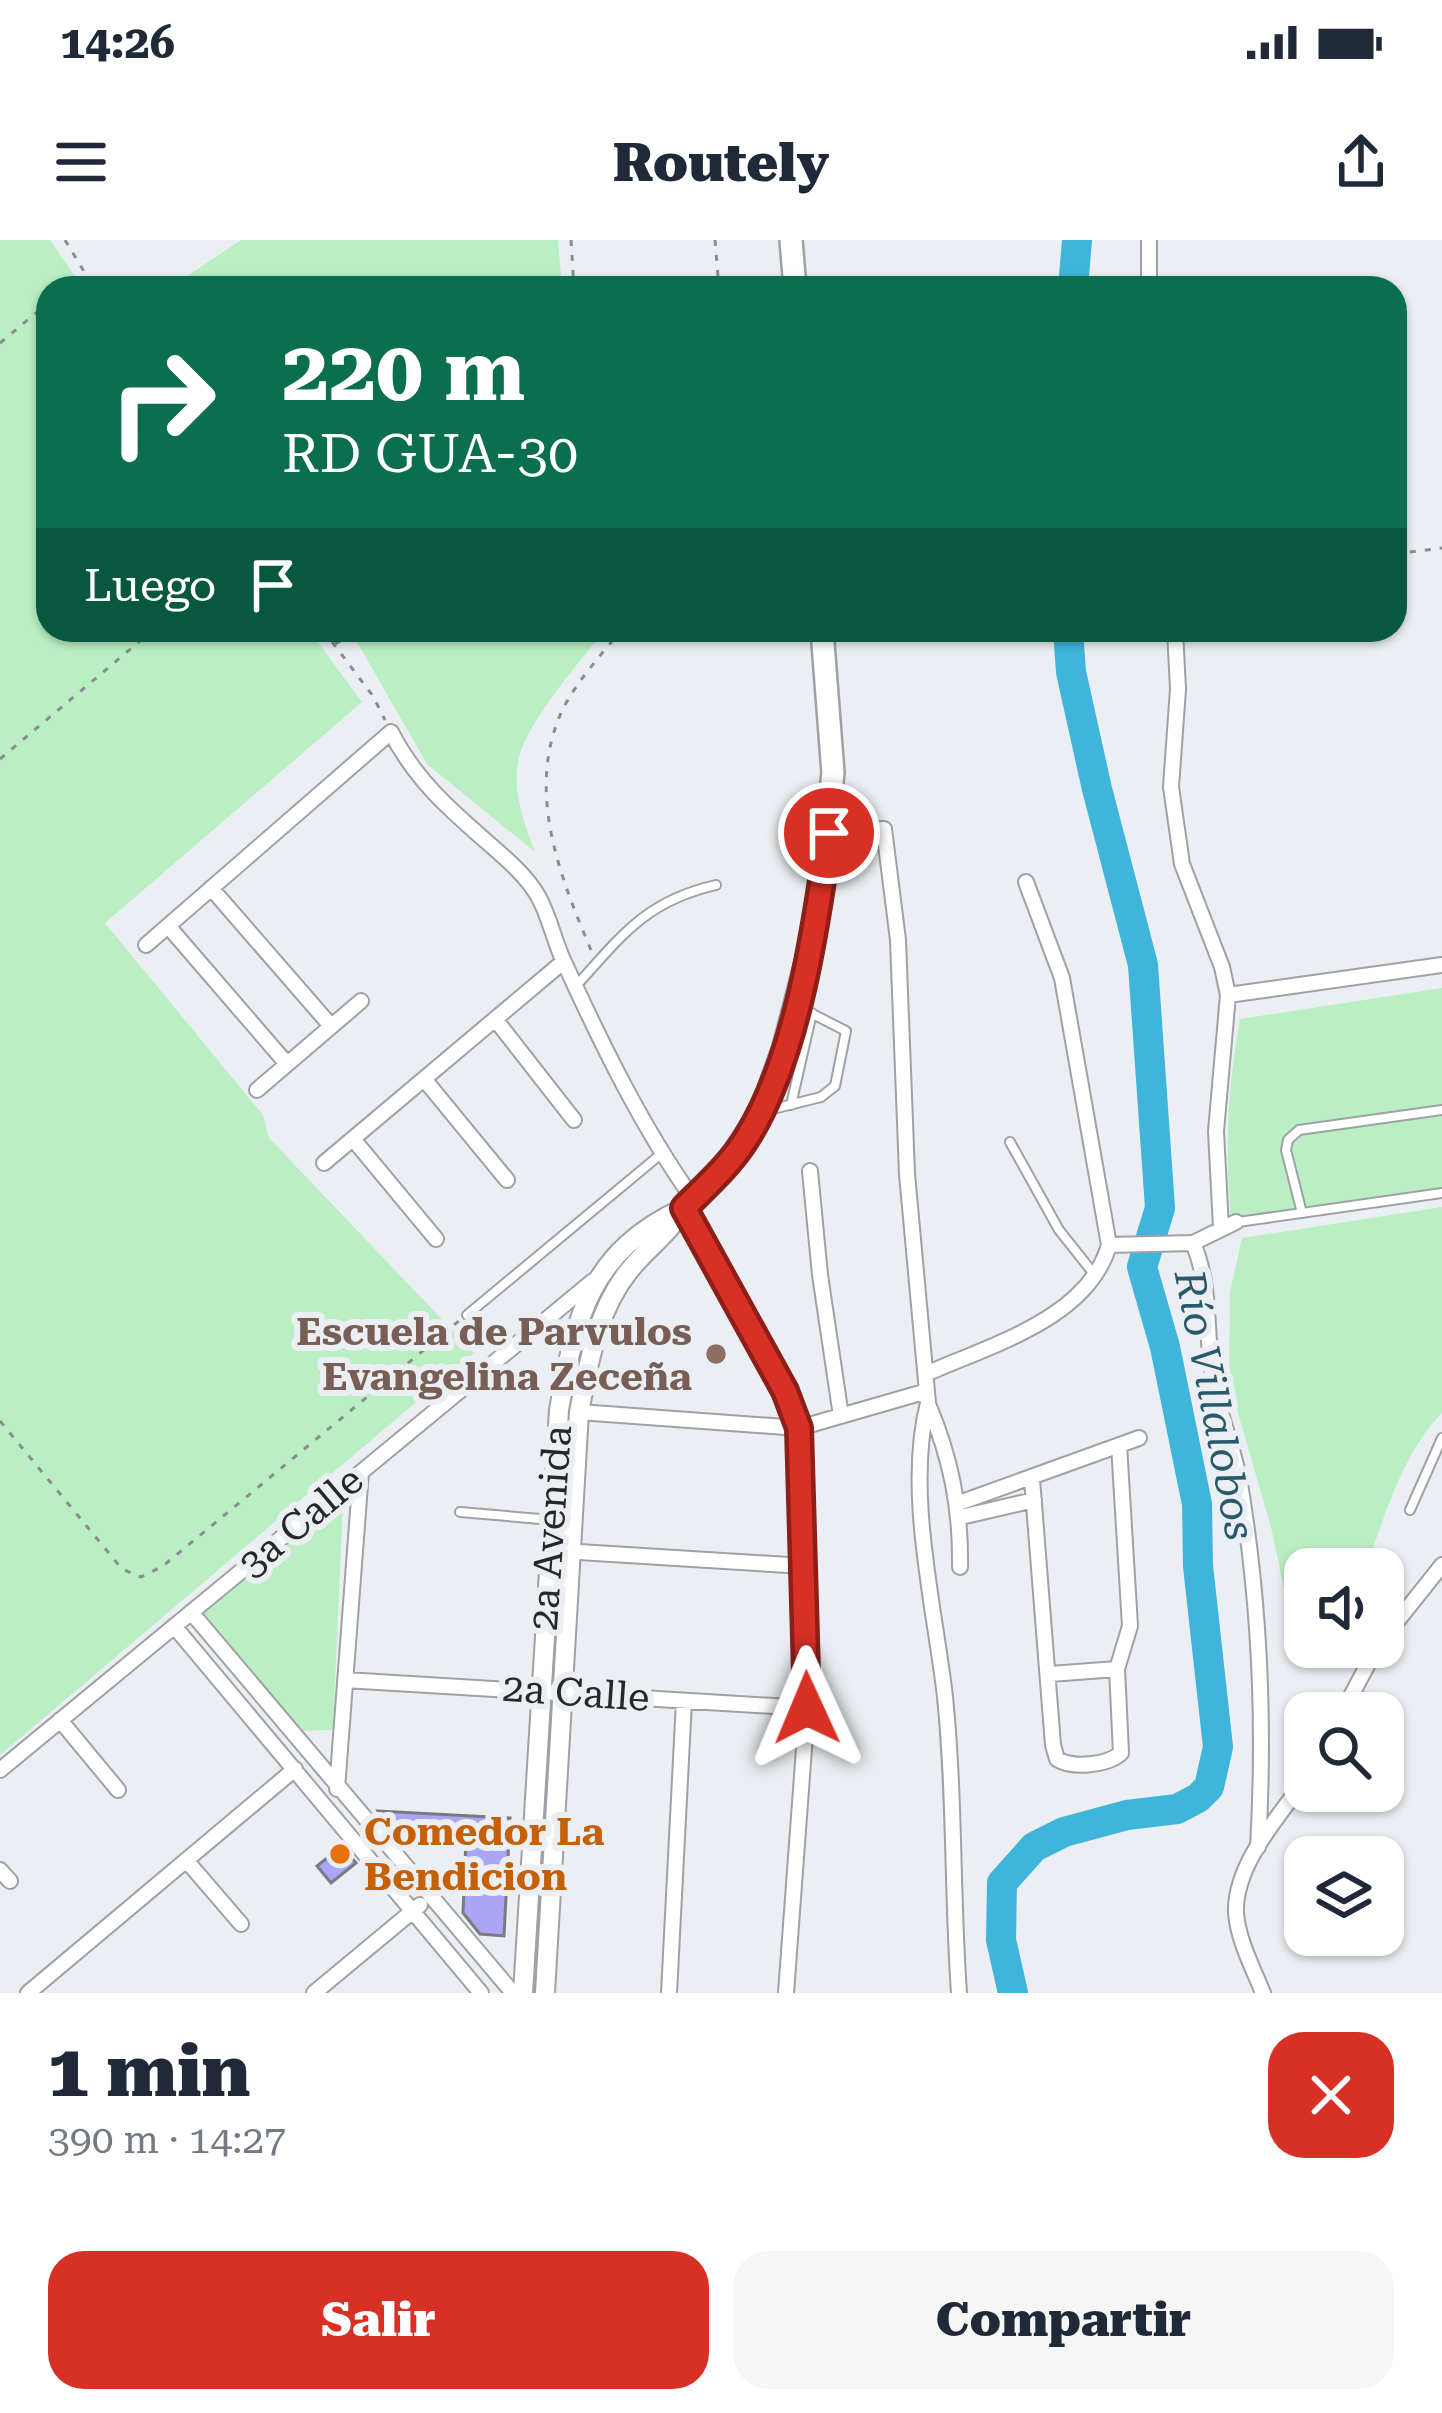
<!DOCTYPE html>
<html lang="es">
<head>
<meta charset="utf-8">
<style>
	body { margin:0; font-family:"Roboto Serif",serif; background:#f6f6f7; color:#1f2937; height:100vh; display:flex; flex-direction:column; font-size:45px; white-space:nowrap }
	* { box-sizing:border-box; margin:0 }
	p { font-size:39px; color:#747a83 }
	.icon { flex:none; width:66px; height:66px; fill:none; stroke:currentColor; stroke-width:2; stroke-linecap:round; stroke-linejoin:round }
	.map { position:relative; height:1753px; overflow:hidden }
	.sheet { display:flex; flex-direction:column; background:#fff; flex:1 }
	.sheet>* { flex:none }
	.hud { position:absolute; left:36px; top:36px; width:1371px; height:366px; border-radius:36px; box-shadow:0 3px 9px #0004; background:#0b6e4f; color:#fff; overflow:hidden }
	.fabs { position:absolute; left:1284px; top:1308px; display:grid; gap:24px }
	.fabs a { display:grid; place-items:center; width:120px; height:120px; border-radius:24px; background:#fff; box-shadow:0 3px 9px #0004; font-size:60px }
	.pin { position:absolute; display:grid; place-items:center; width:102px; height:102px; color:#fff; margin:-51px; border:6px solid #fff; border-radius:50%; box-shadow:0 3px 12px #0007 }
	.me { position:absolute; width:132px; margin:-66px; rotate:359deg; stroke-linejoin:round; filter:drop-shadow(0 0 9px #0008) }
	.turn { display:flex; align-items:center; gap:42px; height:252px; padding:0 48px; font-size:54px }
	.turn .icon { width:156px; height:156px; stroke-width:2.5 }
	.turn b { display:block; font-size:84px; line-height:102px }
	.then { display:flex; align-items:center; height:114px; padding:0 48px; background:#0003; gap:24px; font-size:45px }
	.round { display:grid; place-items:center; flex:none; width:126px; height:126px; border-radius:36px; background:#f6f6f7 }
	.headline { display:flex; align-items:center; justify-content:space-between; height:204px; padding:0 48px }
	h1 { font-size:72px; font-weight:800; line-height:90px }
	.primary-button { display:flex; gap:24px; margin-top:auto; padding:24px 48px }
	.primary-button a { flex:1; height:138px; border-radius:36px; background:#d93025; color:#fff; font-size:48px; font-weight:800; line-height:138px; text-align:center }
	.primary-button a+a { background:#f6f6f7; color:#1f2937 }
	.status { display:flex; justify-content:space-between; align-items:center; height:84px; padding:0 60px; background:#fff; direction:ltr }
	.status svg { height:33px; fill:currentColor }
	header { display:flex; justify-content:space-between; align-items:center; height:156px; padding:0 48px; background:#fff; font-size:54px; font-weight:800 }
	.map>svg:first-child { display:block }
</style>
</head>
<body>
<div class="status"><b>14:26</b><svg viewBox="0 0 49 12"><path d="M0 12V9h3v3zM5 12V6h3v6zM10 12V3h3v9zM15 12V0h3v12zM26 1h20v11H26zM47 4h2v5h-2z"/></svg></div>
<header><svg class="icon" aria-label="menu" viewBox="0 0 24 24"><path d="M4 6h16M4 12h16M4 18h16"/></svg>Routely<svg class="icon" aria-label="share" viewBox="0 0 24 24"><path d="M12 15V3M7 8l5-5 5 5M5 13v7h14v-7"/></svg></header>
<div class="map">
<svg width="1442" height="1753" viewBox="0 0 1442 1753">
	<rect width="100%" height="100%" fill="#ebeff3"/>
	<!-- green -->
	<path fill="#baefc4" d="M0,0H50L83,48H48V390H309L362,462L105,683L263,875L269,898L474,1113L0,1515Z
		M241,0H558L562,48H169Z
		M350,390H605C581,420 525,484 518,522C512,552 525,585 535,612L427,524Z
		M1442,748V948L1231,979C1225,904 1227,853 1240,779Z
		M1442,967V1173C1402,1213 1385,1277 1365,1329H1305V1354L1284,1349L1271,1287L1229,1142L1230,1052L1242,998Z
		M329,1260L343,1263L333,1490L290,1491L198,1376Z"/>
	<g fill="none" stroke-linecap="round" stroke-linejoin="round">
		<!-- river -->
		<path stroke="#3fb5dc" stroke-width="30" d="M1073,48L1077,0
			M1013,1753L1001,1700L1002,1643L1034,1607L1064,1592L1127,1575L1177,1569L1198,1558L1209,1547L1218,1507L1198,1326L1197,1264L1165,1107L1142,1027L1160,968L1143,725L1097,549L1071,432L1068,390"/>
	</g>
	<!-- building -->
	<path fill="#aba5f8" stroke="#7a7a7f" stroke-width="3" d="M378,1571L510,1578L504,1696L480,1694L463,1673L466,1598L392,1592Z
		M342,1606L356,1623L331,1643L317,1626Z"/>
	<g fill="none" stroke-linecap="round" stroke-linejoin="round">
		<defs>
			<path id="service" d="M576,746C622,695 646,661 716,645
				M791,865L812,773
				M765,871L821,857L835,846L846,791L797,766
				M1010,902L1059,990L1094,1034
				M1302,973L1286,910L1288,900L1299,890L1442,870
				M1238,982L1442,953
				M467,1075L661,914
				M1410,1270L1442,1198
				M460,1272L552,1280"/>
			<path id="minor" d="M1149,48V0
				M1175,390L1178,449L1171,547L1182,624L1222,727L1228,755L1216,891L1221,988
				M829,593L884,589L898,700L907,934L928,1163C905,1251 935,1368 945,1457C955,1555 952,1655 959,1753
				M211,648L331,786
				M168,686L287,824
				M146,705L391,492C415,539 448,568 487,602C505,618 526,635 538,656C550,677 554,702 565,724C602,805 642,887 693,959
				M1228,755L1442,725
				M495,779L574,880
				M424,839L507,940
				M257,850L361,761
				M353,899L436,999
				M324,923L563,722
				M810,931L820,1035L841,1176
				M684,968L785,1151L799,1188L807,1468L786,1753
				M1193,1003C1213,1049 1204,1100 1215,1149C1221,1179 1233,1208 1239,1238C1260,1360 1265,1484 1258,1607
				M1109,1005L1193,1003L1236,982
				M926,1134C990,1105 1088,1079 1109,1005L1062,738L1026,642
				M928,1164C951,1218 961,1269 960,1327
				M579,1172L799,1188L927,1151
				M1032,1239L1053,1505L1057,1519C1073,1529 1108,1525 1121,1513L1117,1429L1130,1386L1119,1205
				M959,1263L1139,1198
				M961,1277L1034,1260
				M563,1311L804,1326
				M191,1372L513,1753
				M174,1386L481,1753
				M1383,1399L1442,1325
				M1050,1434L1117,1429
				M345,1440L807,1468
				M1342,1473L1377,1407
				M60,1480L118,1550
				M0,1530L593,1041
				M337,1549L361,1232
				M186,1620L241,1684
				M0,1630L10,1641
				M28,1753L295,1529
				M314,1753L420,1665
				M669,1753L684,1461
				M1263,1753C1253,1728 1238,1700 1236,1673C1234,1625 1279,1576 1305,1540"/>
			<path id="tertiary" d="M523,1753L559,1170C575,1077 590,1011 684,968
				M545,1753L579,1172C589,1123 596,1073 628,1032C646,1009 669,994 684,968"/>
			<path id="primary" d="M791,0L795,48
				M684,968L728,922L761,872L784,807L816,684L833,533L822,390"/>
		</defs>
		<!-- service casing -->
		<use href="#service" stroke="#9ea1a5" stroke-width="12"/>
		<!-- minor casing -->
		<use href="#minor" stroke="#9ea1a5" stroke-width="18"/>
		<!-- tertiary casing -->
		<use href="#tertiary" stroke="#9ea1a5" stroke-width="22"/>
		<!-- primary casing -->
		<use href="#primary" stroke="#9ea1a5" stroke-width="26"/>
		<!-- path -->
		<path stroke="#8a8d8f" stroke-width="3" stroke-dasharray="6 9" stroke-linecap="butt" d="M65,0L94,48
			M571,0L574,48
			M715,0L719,48
			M0,103L48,63
			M1395,314L1442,308
			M323,390L373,456L385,480
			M335,404L361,390
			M0,519L153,390
			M591,710C561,639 529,559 557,483C569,449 599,418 621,390
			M0,1181L122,1329L141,1337L163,1326L460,1080"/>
		<!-- service -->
		<use href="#service" stroke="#fff" stroke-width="8"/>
		<!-- minor -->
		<use href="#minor" stroke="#fff" stroke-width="14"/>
		<!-- tertiary -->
		<use href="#tertiary" stroke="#fff" stroke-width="18"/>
		<!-- primary -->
		<use href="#primary" stroke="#fff" stroke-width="21"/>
	</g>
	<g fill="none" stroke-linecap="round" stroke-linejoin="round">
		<defs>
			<path id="route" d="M807,1468L799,1188L785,1151L684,968C705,947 730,925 746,899C797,819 816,686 829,593"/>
		</defs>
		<!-- route casing -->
		<use href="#route" stroke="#8d1f18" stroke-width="30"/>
		<!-- route -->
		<use href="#route" stroke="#d93025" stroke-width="21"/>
	</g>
	<!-- markers -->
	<circle fill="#8d6e63" stroke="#ebeff3" stroke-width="4.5" cx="716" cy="1114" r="12"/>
	<circle fill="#e8710a" stroke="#ebeff3" stroke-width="4.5" cx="340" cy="1614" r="12"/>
	<g text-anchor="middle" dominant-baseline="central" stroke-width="12" stroke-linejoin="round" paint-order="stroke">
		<!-- education labels -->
		<g font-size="39" font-weight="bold" fill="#785e54" stroke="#ebeff3" text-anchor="end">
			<text x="692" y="1092">Escuela de Parvulos<tspan x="692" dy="45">Evangelina Zeceña</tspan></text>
		</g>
		<!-- street labels -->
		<g font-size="39" fill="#252728" stroke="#ebeff3">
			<text transform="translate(301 1282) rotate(-40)">3a Calle</text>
			<text transform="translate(551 1288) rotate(-86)">2a Avenida</text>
			<text transform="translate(576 1453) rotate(4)">2a Calle</text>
		</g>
		<!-- food labels -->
		<g font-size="39" font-weight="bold" fill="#c56008" stroke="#ebeff3" text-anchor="start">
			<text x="364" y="1592">Comedor La<tspan x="364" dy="45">Bendicion</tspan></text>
		</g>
		<!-- water labels -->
		<g font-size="42" font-style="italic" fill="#29596a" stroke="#ebeff3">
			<text transform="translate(1215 1165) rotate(79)">Río Villalobos</text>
		</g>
	</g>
</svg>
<div class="fabs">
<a><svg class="icon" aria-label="sound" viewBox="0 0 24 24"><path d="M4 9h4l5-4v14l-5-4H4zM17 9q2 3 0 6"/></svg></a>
<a><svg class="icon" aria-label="search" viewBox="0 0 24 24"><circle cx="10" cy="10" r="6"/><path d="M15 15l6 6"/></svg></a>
<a><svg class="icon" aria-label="layers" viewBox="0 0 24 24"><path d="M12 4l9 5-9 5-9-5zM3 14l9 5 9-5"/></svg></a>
</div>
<div class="pin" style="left:829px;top:593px;background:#d93025"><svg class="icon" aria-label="arrive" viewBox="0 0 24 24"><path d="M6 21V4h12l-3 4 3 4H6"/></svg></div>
<svg class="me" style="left:807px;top:1468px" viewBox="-20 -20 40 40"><path d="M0-17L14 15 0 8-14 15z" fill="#d93025" stroke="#fff" stroke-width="4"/></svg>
<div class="hud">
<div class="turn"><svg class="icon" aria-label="right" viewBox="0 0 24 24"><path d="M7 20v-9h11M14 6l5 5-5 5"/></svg><div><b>220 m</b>RD GUA-30</div></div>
<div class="then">Luego<svg class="icon" aria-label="arrive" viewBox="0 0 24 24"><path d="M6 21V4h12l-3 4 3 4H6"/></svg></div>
</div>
</div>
<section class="sheet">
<div class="headline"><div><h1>1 min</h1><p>390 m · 14:27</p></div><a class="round" style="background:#d93025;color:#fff"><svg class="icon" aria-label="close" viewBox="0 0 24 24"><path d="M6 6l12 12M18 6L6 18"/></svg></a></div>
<div class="primary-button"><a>Salir</a><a>Compartir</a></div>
</section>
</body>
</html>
